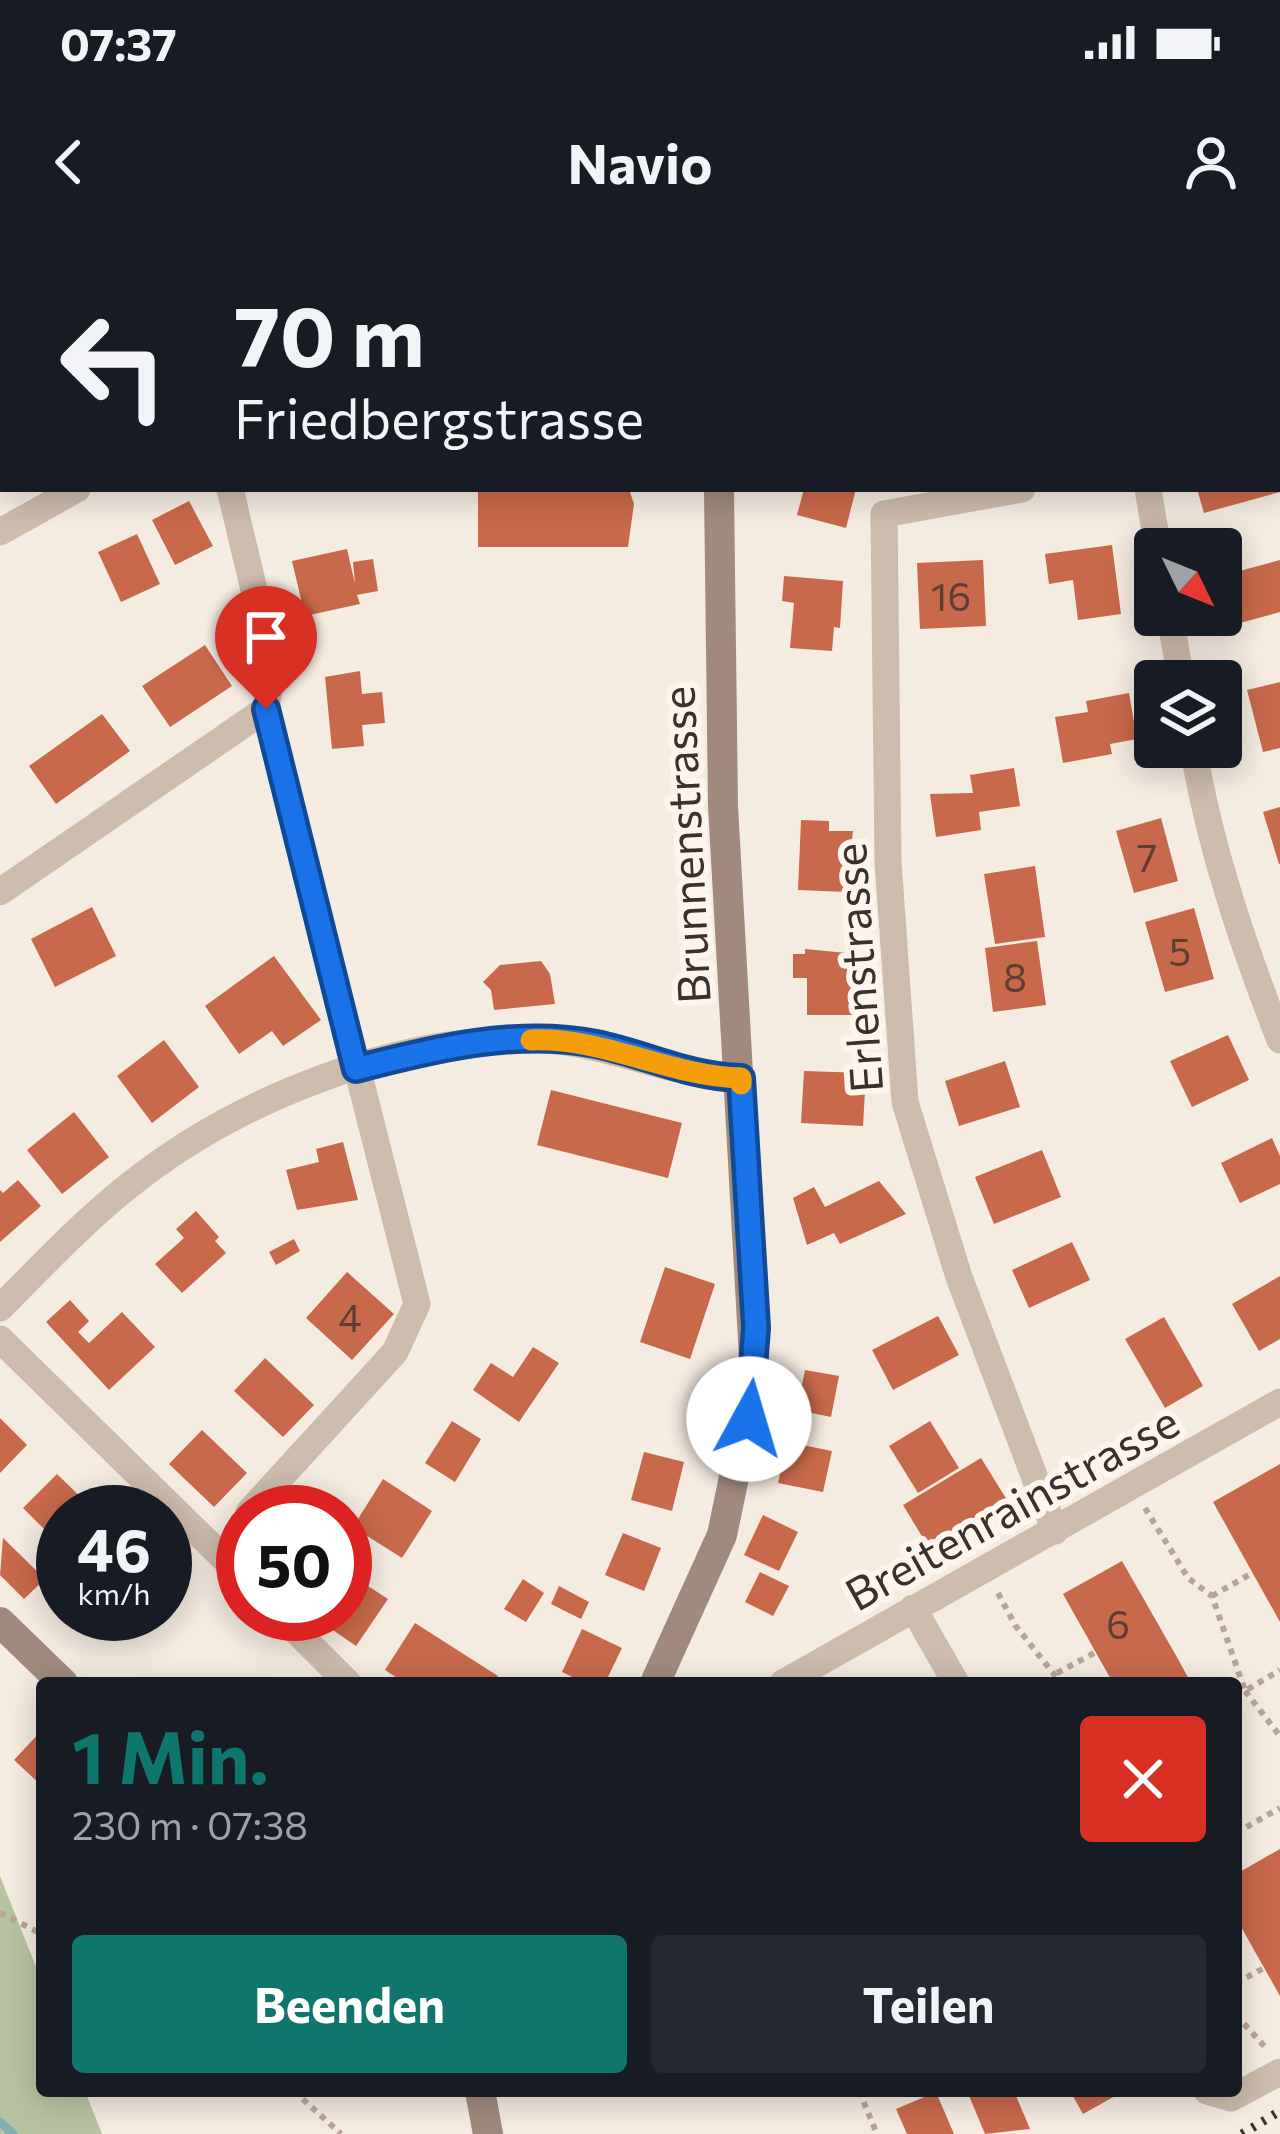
<!DOCTYPE html>
<html lang="de">
<head>
<meta charset="utf-8">
<style>
	body { margin:0; font-family:Commissioner,sans-serif; background:#242831; color:#f1f3f6; height:100vh; display:flex; flex-direction:column; font-size:45px; white-space:nowrap }
	* { box-sizing:border-box; margin:0 }
	p { font-size:39px; color:#9ea1a6 }
	.icon { flex:none; width:66px; height:66px; fill:none; stroke:currentColor; stroke-width:2; stroke-linecap:round; stroke-linejoin:round }
	.map { position:relative; flex:1; overflow:hidden }
	.details { position:absolute; left:36px; top:1437px; width:1206px; height:420px; display:flex; flex-direction:column; background:#171b24; border-radius:12px; box-shadow:0 6px 30px #0003 }
	.details>* { flex:none }
	.top-card { position:absolute; left:0px; top:0px; width:1281px; height:252px; box-shadow:0 6px 30px #0003; background:#171b24; color:#f1f3f6; overflow:hidden }
	.needle { width:78px; rotate:133deg }
	.buttons { position:absolute; left:1134px; top:288px; display:grid; gap:24px }
	.buttons a { display:grid; place-items:center; width:108px; height:108px; border-radius:12px; background:#171b24; box-shadow:0 6px 30px #0003; font-size:60px }
	.speed { position:absolute; left:36px; top:1245px; display:flex; gap:24px; font-size:60px; font-weight:700; text-align:center }
	.speed>* { display:grid; place-content:center; width:156px; height:156px; border-radius:50%; background:#171b24; box-shadow:0 6px 30px #0003; line-height:1 }
	.speed small { font-size:30px; font-weight:400 }
	.speed .limit { border:18px solid #d22; background:#fff; color:#111 }
	.pin { position:absolute; display:grid; place-items:center; width:102px; height:102px; color:#fff; margin:-123px -51px; border-radius:50% 50% 50% 0; rotate:-45deg; box-shadow:0 0 12px #0007 }
	.pin .icon { rotate:45deg }
	.me { position:absolute; width:132px; margin:-66px; rotate:6deg; stroke-linejoin:round; filter:drop-shadow(0 0 9px #0008) }
	.turn { display:flex; align-items:center; gap:42px; height:252px; padding:0 36px; font-size:54px }
	.turn .icon { width:156px; height:156px; stroke-width:2.5 }
	.turn b { display:block; font-size:84px; line-height:102px }
	.round { display:grid; place-items:center; flex:none; width:126px; height:126px; border-radius:12px; background:#242831 }
	.summary { display:flex; align-items:center; justify-content:space-between; height:204px; padding:0 36px }
	h1 { font-size:72px; font-weight:700; line-height:90px; color:#0f766e }
	.button { display:flex; gap:24px; margin-top:auto; padding:24px 36px }
	.button a { flex:1; height:138px; border-radius:12px; background:#0f766e; color:#fff; font-size:48px; font-weight:700; line-height:138px; text-align:center }
	.button a+a { background:#242831; color:#f1f3f6 }
	.status { display:flex; justify-content:space-between; align-items:center; height:84px; padding:0 60px; background:#171b24; direction:ltr }
	.status svg { height:33px; fill:currentColor }
	header { display:flex; justify-content:space-between; align-items:center; height:156px; padding:0 36px; background:#171b24; font-size:54px; font-weight:700 }
	.map>svg:first-child { display:block }
</style>
</head>
<body>
<div class="status"><b>07:37</b><svg viewBox="0 0 49 12"><path d="M0 12V9h3v3zM5 12V6h3v6zM10 12V3h3v9zM15 12V0h3v12zM26 1h20v11H26zM47 4h2v5h-2z"/></svg></div>
<header><svg class="icon" aria-label="back" viewBox="0 0 24 24"><path d="M15 5l-7 7 7 7"/></svg>Navio<svg class="icon" aria-label="person" viewBox="0 0 24 24"><circle cx="12" cy="8" r="4"/><path d="M4 21q1-7 8-7t8 7"/></svg></header>
<div class="map">
<svg width="1280" height="1894" viewBox="0 0 1280 1894">
	<rect width="100%" height="100%" fill="#f4ebe1"/>
	<!-- green -->
	<path fill="#b8c4a0" d="M0,1636L42,1742V1851H85L102,1894H0Z"/>
	<g fill="none" stroke-linecap="round" stroke-linejoin="round">
		<!-- stream -->
		<path stroke="#7fb0b2" stroke-width="9" d="M0,1882L13,1894"/>
	</g>
	<!-- building -->
	<path fill="#c8694b" d="M478,249H629L634,264L628,307H478Z
		M804,249H856L846,288L797,275Z
		M1197,249H1280V252L1204,273Z
		M189,261L213,306L175,325L152,280Z
		M137,294L160,344L121,362L98,312Z
		M1112,305L1121,374L1078,380L1073,340L1049,344L1045,314Z
		M347,309L355,344L353,322L373,319L378,351L357,355L360,364L305,376L292,321Z
		M983,320L986,386L920,389L917,323Z
		M1280,320V372L1233,385L1221,336Z
		M784,336L843,341L840,388L834,387L832,411L790,408L794,363L782,361Z
		M205,405L232,446L170,487L142,446Z
		M360,431L362,454L382,452L385,483L362,485L364,506L332,509L325,437Z
		M1280,442V508L1263,512L1247,450Z
		M1129,453L1137,499L1110,504L1112,514L1063,523L1055,477L1088,472L1086,461Z
		M102,474L130,511L56,564L29,526Z
		M1014,528L1020,566L979,572L981,590L936,597L930,554L973,553L970,535Z
		M1280,567V624H1279L1263,572Z
		M1161,578L1178,641L1134,653L1116,591Z
		M801,580L829,581V591H853L846,652L798,650Z
		M1035,626L1045,697L995,704L984,634Z
		M92,667L116,716L55,747L31,699Z
		M1194,668L1214,739L1165,752L1145,682Z
		M1037,701L1046,765L993,772L985,708Z
		M805,709L857,714L852,775H807V738H793V714H805Z
		M274,716L321,780L283,806L272,791L239,814L205,766Z
		M541,721L550,734L555,764L494,770L491,750L483,742L500,725Z
		M1228,795L1249,840L1192,867L1170,821Z
		M164,800L199,847L152,883L117,836Z
		M1005,821L1020,867L959,886L945,841Z
		M804,831L866,833L863,886L801,883Z
		M551,850L682,883L668,938L537,905Z
		M74,872L109,917L62,954L27,910Z
		M1272,898L1280,916V944L1240,963L1221,923Z
		M343,902L358,960L297,970L286,930L319,922L316,909Z
		M1042,910L1061,957L994,984L975,937Z
		M18,940L41,966L0,1002V950L3,953Z
		M879,941L906,974L840,1004L834,993L807,1005L793,958L814,947L825,967Z
		M196,971L219,997L215,1001L226,1013L182,1053L155,1024L184,998L176,989Z
		M294,999L300,1011L276,1025L269,1012Z
		M1072,1002L1090,1040L1029,1068L1012,1030Z
		M665,1027L715,1044L690,1119L640,1102Z
		M347,1032L394,1074L352,1120L306,1078Z
		M1280,1036V1099L1259,1111L1232,1064Z
		M70,1060L89,1081L78,1092L89,1103L122,1072L155,1107L109,1150L46,1082Z
		M938,1076L959,1115L893,1150L872,1110Z
		M1164,1077L1203,1146L1165,1168L1125,1099Z
		M533,1107L559,1123L519,1182L473,1150L491,1123L513,1137Z
		M265,1118L314,1165L283,1197L234,1151Z
		M805,1130L839,1136L831,1177L797,1170Z
		M0,1178L27,1205L0,1233Z
		M452,1181L481,1199L455,1242L425,1223Z
		M930,1181L959,1228L918,1253L889,1206Z
		M202,1190L247,1233L214,1267L169,1224Z
		M787,1202L832,1211L823,1252L778,1243Z
		M644,1212L684,1222L672,1271L631,1260Z
		M981,1218L1007,1260L929,1308L903,1265Z
		M1280,1224V1382L1213,1262Z
		M57,1234L96,1272H63V1308L23,1268Z
		M383,1239L432,1271L402,1318L353,1287Z
		M763,1275L798,1292L779,1331L744,1315Z
		M623,1293L661,1308L644,1351L605,1335Z
		M3,1298L45,1339L24,1359L0,1335Z
		M1122,1321L1178,1419L1191,1443H1113L1063,1354Z
		M345,1331L388,1359L356,1406L310,1374H345Z
		M760,1332L789,1346L773,1376L745,1362Z
		M523,1339L544,1353L526,1382L504,1369Z
		M559,1346L589,1362L581,1379L551,1364Z
		M415,1383L498,1436L494,1443H405L385,1430Z
		M582,1389L622,1408L605,1443H585L562,1432Z
		M42,1490V1546L14,1520Z
		M1280,1609V1756L1236,1678V1634Z
		M967,1851H1014L1030,1889L985,1894Z
		M1070,1851H1124L1083,1874Z
		M936,1852L954,1894H907L896,1869Z"/>
	<g fill="none" stroke-linecap="round" stroke-linejoin="round">
		<!-- path -->
		<path stroke="#b9a596" stroke-width="6" stroke-dasharray="6 6" stroke-linecap="butt" d="M0,60L3,65
			M1145,1268L1188,1338L1212,1356L1245,1451L1280,1430
			M998,1353L1015,1385L1061,1443
			M1212,1356L1252,1333
			M1057,1433L1096,1412
			M1245,1451L1280,1496
			M1236,1593L1280,1568
			M0,1673L42,1694
			M1236,1743L1264,1728
			M1236,1775L1266,1808
			M294,1851L341,1894
			M859,1851L877,1894"/>
		<!-- street -->
		<path stroke="#cdbbac" stroke-width="27" d="M1112,0V3
			M567,3L573,0
			M1022,249L884,274L888,621L905,862L959,1037L1055,1291
			M1148,249L1158,309
			M0,292L77,249
			M1170,375L1181,441
			M1193,507C1210,608 1243,705 1280,800
			M0,652L266,469L272,425L230,249
			M0,1068C41,1027 81,984 126,948C236,859 401,793 543,800C611,803 673,837 741,838
			M0,1099L243,1337
			M249,1272L395,1112L417,1064L266,469
			M913,1368L956,1443
			M279,1374L348,1443
			M783,1443L1280,1162
			M1207,1851L1231,1858L1280,1832"/>
		<!-- secondary -->
		<path stroke="#a18a7d" stroke-width="30" d="M729,3L730,0
			M0,1382L63,1443
			M655,1443L722,1295L755,1136L723,566L719,249
			M480,1851L488,1894"/>
		<!-- rail -->
		<path stroke="#3b302b" stroke-width="9" stroke-dasharray="3 9" stroke-linecap="butt" d="M1242,1894L1280,1871"/>
	</g>
	<g fill="none" stroke-linecap="round" stroke-linejoin="round">
		<defs>
			<path id="route" d="M266,469L356,829C432,809 517,788 596,804C645,814 689,837 741,838L756,1088L749,1179"/>
		</defs>
		<!-- route casing -->
		<use href="#route" stroke="#114b97" stroke-width="30"/>
		<!-- route -->
		<use href="#route" stroke="#1a73e8" stroke-width="21"/>
		<!-- slow -->
		<path stroke="#f59e0b" stroke-width="21" d="M531,800C604,797 668,836 741,838V844"/>
	</g>
	<g text-anchor="middle" dominant-baseline="central" stroke-width="12" stroke-linejoin="round" paint-order="stroke">
		<!-- number labels -->
		<g font-size="39" fill="#5e3e33">
			<text x="951" y="355">16</text>
			<text x="1147" y="616">7</text>
			<text x="1180" y="710">5</text>
			<text x="1015" y="736">8</text>
			<text x="350" y="1076">4</text>
			<text x="1118" y="1383">6</text>
		</g>
		<!-- street labels -->
		<g font-size="45" fill="#3b302b" stroke="#fbf5ee">
			<text transform="translate(684 605) rotate(-93)">Brunnenstrasse</text>
			<text transform="translate(856 728) rotate(-94)">Erlenstrasse</text>
			<text transform="translate(1011 1266) rotate(-29)">Breitenrainstrasse</text>
		</g>
	</g>
</svg>
<div class="buttons">
<a><svg class="needle" viewBox="-14 -14 28 28"><path d="M0-13l5 13h-10z" fill="#e53935"/><path d="M0 13l5-13h-10z" fill="#9ea1a6"/></svg></a>
<a><svg class="icon" aria-label="layers" viewBox="0 0 24 24"><path d="M12 4l9 5-9 5-9-5zM3 14l9 5 9-5"/></svg></a>
</div>
<div class="speed"><div>46<small>km/h</small></div><div class="limit">50</div></div>
<div class="pin" style="left:266px;top:469px;background:#d93025"><svg class="icon" aria-label="arrive" viewBox="0 0 24 24"><path d="M6 21V4h12l-3 4 3 4H6"/></svg></div>
<svg class="me" style="left:749px;top:1179px" viewBox="-20 -20 40 40"><circle r="19" fill="#fff"/><path d="M0-13L10 11 0 6-10 11z" fill="#1a73e8"/></svg>
<div class="top-card">
<div class="turn"><svg class="icon" aria-label="left" viewBox="0 0 24 24"><path d="M17 20v-9H6M10 6l-5 5 5 5"/></svg><div><b>70 m</b>Friedbergstrasse</div></div>
</div>
<section class="details">
<div class="summary"><div><h1>1 Min.</h1><p>230 m · 07:38</p></div><a class="round" style="background:#d93025;color:#fff"><svg class="icon" aria-label="close" viewBox="0 0 24 24"><path d="M6 6l12 12M18 6L6 18"/></svg></a></div>
<div class="button"><a>Beenden</a><a>Teilen</a></div>
</section>
</div>
</body>
</html>
